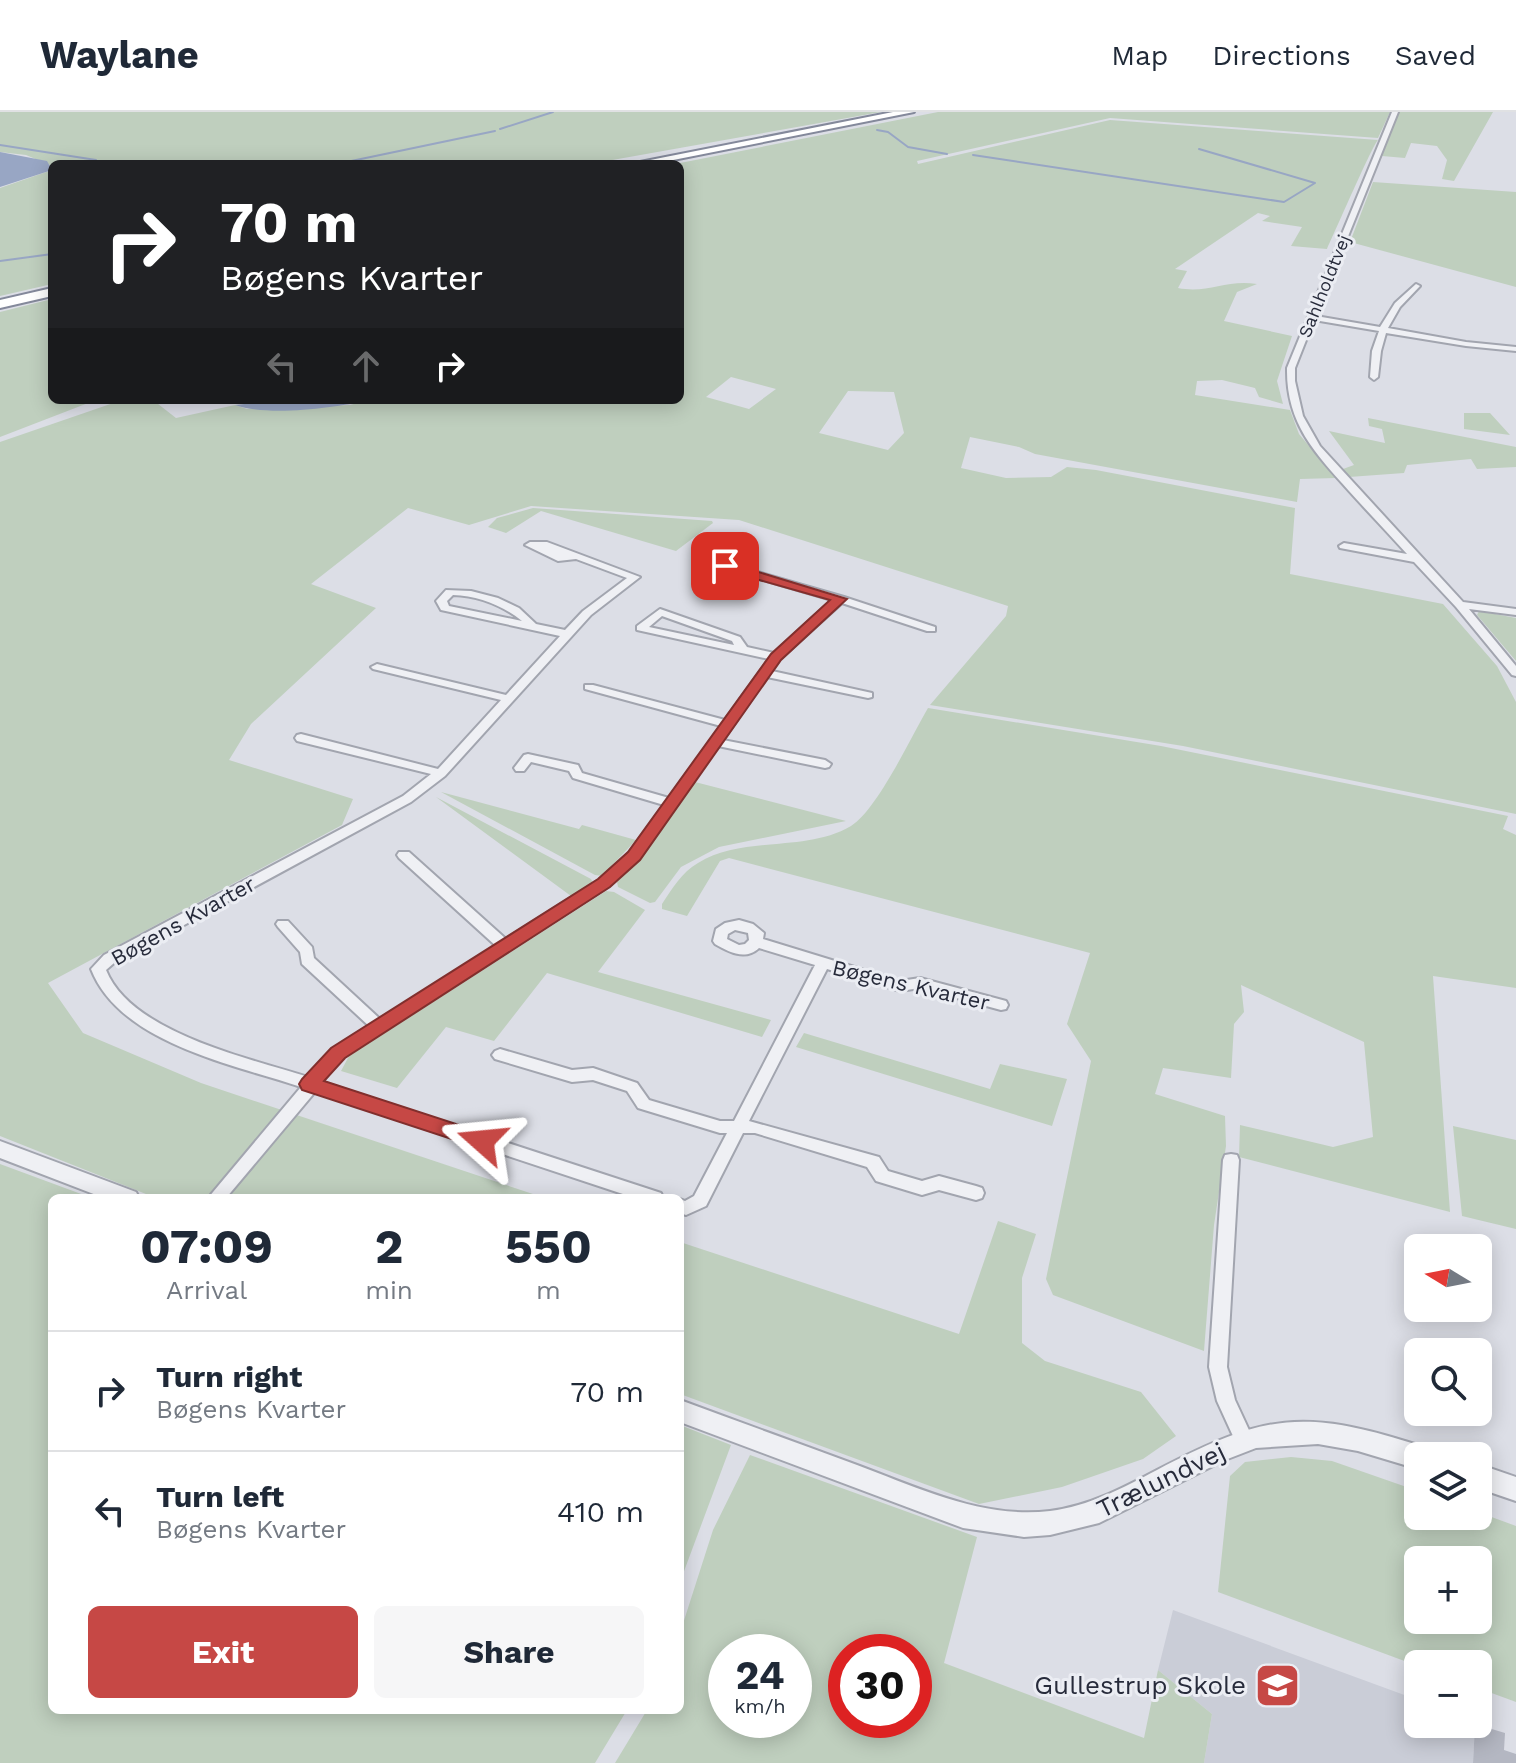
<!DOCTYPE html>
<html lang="en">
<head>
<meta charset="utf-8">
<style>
	body { margin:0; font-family:"Work Sans",sans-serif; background:#f6f6f7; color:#1f2937; height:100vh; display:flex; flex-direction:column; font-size:30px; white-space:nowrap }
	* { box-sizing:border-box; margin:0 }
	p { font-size:26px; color:#747a83 }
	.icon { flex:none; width:44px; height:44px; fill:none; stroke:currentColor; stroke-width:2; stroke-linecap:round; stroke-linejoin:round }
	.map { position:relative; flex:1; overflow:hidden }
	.details { position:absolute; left:48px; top:1082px; width:636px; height:520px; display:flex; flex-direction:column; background:#fff; border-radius:12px; box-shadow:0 4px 20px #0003 }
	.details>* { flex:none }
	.hud { position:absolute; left:48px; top:48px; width:636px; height:244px; border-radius:12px; box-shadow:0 4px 20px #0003; background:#202124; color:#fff; overflow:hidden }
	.needle { width:52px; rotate:280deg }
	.fabs { position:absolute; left:1404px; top:1122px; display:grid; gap:16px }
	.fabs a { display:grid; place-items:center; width:88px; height:88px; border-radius:12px; background:#fff; box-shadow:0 4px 20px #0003; font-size:40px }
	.speed { position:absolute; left:708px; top:1522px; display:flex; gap:16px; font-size:40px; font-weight:700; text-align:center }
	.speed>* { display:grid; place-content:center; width:104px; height:104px; border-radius:50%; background:#fff; box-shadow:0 4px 20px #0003; line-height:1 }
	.speed small { font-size:20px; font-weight:400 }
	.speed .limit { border:12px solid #d22; background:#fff; color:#111 }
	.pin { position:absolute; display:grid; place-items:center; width:68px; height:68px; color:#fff; margin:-34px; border-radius:16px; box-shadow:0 4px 12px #0006 }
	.me { position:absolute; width:88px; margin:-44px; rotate:288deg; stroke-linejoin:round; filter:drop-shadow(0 0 6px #0008) }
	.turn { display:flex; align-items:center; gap:28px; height:168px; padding:0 40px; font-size:36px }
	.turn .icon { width:104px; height:104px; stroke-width:2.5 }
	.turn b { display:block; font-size:56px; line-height:68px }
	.lanes { display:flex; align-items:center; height:76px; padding:0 40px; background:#0003; justify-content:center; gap:40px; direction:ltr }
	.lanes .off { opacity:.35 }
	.eta { display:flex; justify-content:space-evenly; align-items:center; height:136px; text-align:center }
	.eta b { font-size:48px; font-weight:700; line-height:56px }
	.primary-button { display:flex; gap:16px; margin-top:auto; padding:16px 40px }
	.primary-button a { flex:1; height:92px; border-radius:12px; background:#c64845; color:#fff; font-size:32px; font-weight:700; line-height:92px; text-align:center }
	.primary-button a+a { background:#f6f6f7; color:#1f2937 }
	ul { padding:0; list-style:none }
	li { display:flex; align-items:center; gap:24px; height:120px; padding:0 40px; border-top:2px solid #e0e1e3 }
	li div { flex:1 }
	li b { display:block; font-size:30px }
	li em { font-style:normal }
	header { display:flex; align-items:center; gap:48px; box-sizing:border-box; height:112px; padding:0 40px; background:#fff; border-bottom:2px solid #e0e1e3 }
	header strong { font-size:38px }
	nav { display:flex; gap:44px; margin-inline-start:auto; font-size:28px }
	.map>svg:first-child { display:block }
</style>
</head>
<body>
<header>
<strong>Waylane</strong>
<nav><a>Map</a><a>Directions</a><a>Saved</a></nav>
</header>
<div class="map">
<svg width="1516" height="1651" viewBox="0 0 1516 1651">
	<rect width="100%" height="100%" fill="#dcdee6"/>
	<!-- built -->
	<path fill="#cacdd7" d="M1173,1498L1418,1588V1612H1475L1473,1651H1204L1212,1602L1158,1558Z"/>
	<!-- green -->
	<path fill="#bfcfbe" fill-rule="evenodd" d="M0,0H881L590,52L52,54L26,43L0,40Z
		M938,0H1390L1378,26L1110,6L917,49L918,52L1110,8L1378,28C1373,32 1334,122 1327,137L1291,134L1302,115L1262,109L1270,104L1258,101L1175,157L1187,159L1178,176C1208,182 1226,167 1257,172L1237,180L1224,209L1292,224L1277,269L1283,292L1259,285L1255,276L1222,268L1197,269L1195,283L1290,298L1299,322L1336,366L1300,367L1297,390L1035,342L1019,335L970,325L961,356L1006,366L1051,365L1067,355L1096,358L1295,396L1290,462L1443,492L1497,554L1516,590V702L1183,634L930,593L1006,504L1008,494L739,408L531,394L469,413L408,396L311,472L376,496L251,612L229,648L353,687L342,713L48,871L83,921L201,971L545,1086H156L0,1024V330L122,288H153L176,306L235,293L247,297L350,293L369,288H680V52H675ZM731,265L776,277L749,297L706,285ZM848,279L894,280L904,321L888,338L819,321Z
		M1399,0H1493L1454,69L1442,67L1447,48L1437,34L1411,31L1405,46L1382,44Z
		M52,58V172L0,184V76Z
		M1373,70L1516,80V175L1350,130Z
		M52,187V288H96L0,325V200Z
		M1464,301H1490L1510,323L1464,317Z
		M1368,306L1516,335V355L1477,357L1471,347L1407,353L1404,361L1349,365L1343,357L1354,353L1329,319L1385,331L1382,317L1369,314Z
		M533,396L712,409L713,411L676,439L541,399L506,421L488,415L497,406Z
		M1479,499L1516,506V549L1477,503Z
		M928,596L1161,634L1508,704L1503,717L1516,723V876L1433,864L1450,1100L1239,1045L1240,1013L1333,1035L1373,1025L1364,930L1241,873L1244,900L1234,912L1231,966L1163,956L1155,982L1225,1004L1226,1034L1214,1113L1204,1239L1053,1183L1046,1167L1091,949L1067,912L1090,841L729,746L720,749L687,804L662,797V792C672,777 682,760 698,751C743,723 805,741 851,714C877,698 911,625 928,596Z
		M695,670L846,709L719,735L681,755L655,790L650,791L618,775L617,770L640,747Z
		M441,680L579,717L582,713L636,728L602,764L595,763Z
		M436,685L591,767L593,771L571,784Z
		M606,779L614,780L645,798L598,860L771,908L762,925L547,861L494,929L446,915L397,976L341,959L349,944Z
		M804,921L990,977L1000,952L1067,967L1052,1014L796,935Z
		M1453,1014L1516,1028V1117L1462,1104Z
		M0,1052L92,1086H52V1598H627L595,1651H0Z
		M998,1109L1036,1122L1022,1166V1231L1045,1249L1141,1280L1176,1324L1143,1347L1062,1375L979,1392L680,1282V1130L959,1222Z
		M680,1313L731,1333L680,1470Z
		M750,1343L977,1425L944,1551L1144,1626L1158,1558L1212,1602L1204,1651H615L647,1598H680V1521L713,1418ZM726,1540H794V1608H726ZM846,1540H914V1608H846Z
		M1291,1345L1332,1349L1418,1379V1404H1478V1400L1516,1414V1590L1478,1576V1552L1418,1554L1218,1480L1230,1364L1245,1350ZM1478,1448V1508H1418V1448Z"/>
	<!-- water -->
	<path fill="#98a6c4" d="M0,40L47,49L52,58L0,75Z
		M283,288H369C335,296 268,305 235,293Z"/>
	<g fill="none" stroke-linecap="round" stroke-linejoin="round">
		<!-- stream -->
		<path stroke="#98a6c4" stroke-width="2" d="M500,17L553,0
			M877,18L888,20L908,35L947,42
			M0,33L96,48
			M973,43L1284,90L1315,71L1199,37
			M102,49L118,52
			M337,52L495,19
			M0,149L52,142"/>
	</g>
	<!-- building -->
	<path fill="#b4b7c2" d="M1475,1612L1505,1621L1504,1638L1516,1642V1651H1473Z"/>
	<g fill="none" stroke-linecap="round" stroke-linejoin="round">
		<defs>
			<path id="minor" d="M1392,0H1398L1316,204L1380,215L1395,191L1416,172L1420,174L1400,195L1388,216L1466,230L1516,235V239L1466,234L1386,221L1381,239L1378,265L1374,268L1370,265L1372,239L1379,219L1314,208L1295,256V269L1303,304L1320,334L1463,490L1516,497V503L1469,497L1516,554V564L1512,563L1456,495L1414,450L1340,436L1339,434L1344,431L1407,442C1388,421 1368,400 1349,379C1314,340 1286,311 1287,256Z
				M547,430L640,465L591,503L445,664L411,690L114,851L106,858C131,921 249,946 308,965L333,937L369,914L302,852L300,840L278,815L276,812L278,809H288L312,835L314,846L380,907L496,834L399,746L397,743L399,740H409L506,827L599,768L629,741L664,693L573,666L569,659L531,650L524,659H516L514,656L524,643L528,642L578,653L582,661L669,686L721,614L585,577V573H593L725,608L769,547L637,518V514L660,497L740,525L747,535L774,541L832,488L746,463L741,458L705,451V447L744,452L754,459L844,485L935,515V519H927L842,491L780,547L772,559L872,581V585L868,586L767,565L723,628L825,648L831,652L829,655L825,656L718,634L639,747L609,774L343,945L322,970L661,1081L663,1086H635L315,980L226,1086H208L301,975C232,952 120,931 91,857L104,843L403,684L431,662L297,629L295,626L297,623L301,622L438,657L501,588L373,557L371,555L377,552L506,583L560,524L441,498L436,489L446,478L471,479L498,486L519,496L536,512L565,518L583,499L627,466L576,447L558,449L525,433L530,430ZM453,483C478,484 502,493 522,509L449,494L447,489ZM662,504L732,529L734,533L649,515Z
				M739,808L753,812L764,821L763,827L900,869L920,866L1006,889L1008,893L1006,897L1001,898L920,876L900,879L827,857L749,1009L879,1045L888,1059L922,1069L939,1064L976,1074L982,1076L984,1081L982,1086L976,1088L939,1078L922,1083L876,1069L867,1055L755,1021H743L706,1094L686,1103L680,1101V1087L685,1089L694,1084L727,1021H720L638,996L627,979L593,968L572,970L495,947L492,943L495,939L500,937L572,958L593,956L637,971L649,988L720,1009H734L815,853L759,836C745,849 729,840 715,832L713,829L716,817L725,811ZM735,818L748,821L749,828L745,832L739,833L727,827L728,822Z
				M1231,1042L1237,1043L1239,1048L1227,1255L1235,1288L1254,1329L1252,1335L1245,1338L1238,1335L1217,1289L1209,1255L1223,1048L1225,1043Z"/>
			<path id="tertiary" d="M0,1029L136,1080L139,1086H104L0,1046Z
				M680,1288C739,1310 798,1331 857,1353C919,1376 982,1407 1050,1399C1089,1394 1123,1376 1157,1358C1264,1302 1303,1296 1418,1333L1427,1337L1430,1344H1418V1357L1358,1339L1318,1332L1256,1336L1225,1348L1099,1411L1050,1423L1024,1425L963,1416L680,1310Z
				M1478,1352L1516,1365V1389L1478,1376Z"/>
			<path id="trunk" d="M893,0H914L653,52H630Z
				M52,176V184L0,196V188Z"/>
		</defs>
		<!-- minor casing -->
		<use href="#minor" stroke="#a2a5af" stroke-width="4"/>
		<!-- tertiary casing -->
		<use href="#tertiary" stroke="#a2a5af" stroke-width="4"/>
		<!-- trunk casing -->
		<use href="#trunk" stroke="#84899b" stroke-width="4"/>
		<!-- minor -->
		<use href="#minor" fill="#eff0f4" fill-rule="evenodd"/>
		<!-- tertiary -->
		<use href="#tertiary" fill="#eff0f4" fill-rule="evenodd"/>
		<!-- trunk -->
		<use href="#trunk" fill="#fff" fill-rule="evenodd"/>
	</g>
	<!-- route -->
	<path fill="#c64845" stroke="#812f2d" stroke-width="2" d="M725,450L749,452L755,459L847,487L781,548L640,748L610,775L345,946L324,969L490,1023L493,1029L490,1035L482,1037L302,978L299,972L302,967L331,936L598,767L628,740L771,542L830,488L745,464L740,459L720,457L718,454Z"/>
	<!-- icons -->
	<defs>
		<symbol id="school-square" viewBox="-11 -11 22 22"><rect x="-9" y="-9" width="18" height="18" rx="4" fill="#c64845" stroke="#ebedf3"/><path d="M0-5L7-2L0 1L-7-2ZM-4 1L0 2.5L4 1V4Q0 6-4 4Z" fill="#fff"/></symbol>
	</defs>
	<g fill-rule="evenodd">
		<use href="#school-square" x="1252" y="1548" width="51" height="51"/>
	</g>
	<g text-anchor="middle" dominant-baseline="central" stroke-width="6" stroke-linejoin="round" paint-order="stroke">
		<!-- far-street labels -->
		<g font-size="18" fill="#272b3b" stroke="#ebedf3">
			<text transform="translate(1324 174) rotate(-68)">Sahlholdtvej</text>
		</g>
		<!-- street labels -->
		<g font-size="22" fill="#272b3b" stroke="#ebedf3">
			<text transform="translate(183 809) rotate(-29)">Bøgens Kvarter</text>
			<text transform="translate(911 873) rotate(13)">Bøgens Kvarter</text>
		</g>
		<!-- near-street labels -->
		<g font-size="26" fill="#272b3b" stroke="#ebedf3">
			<text transform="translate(1161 1368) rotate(-26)">Trælundvej</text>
		</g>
		<!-- near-poi labels -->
		<g font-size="26" fill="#272b3b" stroke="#ebedf3" text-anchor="end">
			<text x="1246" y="1573">Gullestrup Skole</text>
		</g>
	</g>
</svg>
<div class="fabs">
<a><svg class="needle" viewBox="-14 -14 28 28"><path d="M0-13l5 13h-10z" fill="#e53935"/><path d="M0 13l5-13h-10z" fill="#747a83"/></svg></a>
<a><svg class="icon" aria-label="search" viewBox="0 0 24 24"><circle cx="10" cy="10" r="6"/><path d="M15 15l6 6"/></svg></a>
<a><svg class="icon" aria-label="layers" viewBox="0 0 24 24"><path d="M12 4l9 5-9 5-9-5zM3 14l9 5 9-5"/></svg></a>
<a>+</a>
<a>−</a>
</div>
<div class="speed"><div>24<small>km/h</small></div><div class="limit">30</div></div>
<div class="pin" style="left:725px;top:454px;background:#d93025"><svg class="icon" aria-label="arrive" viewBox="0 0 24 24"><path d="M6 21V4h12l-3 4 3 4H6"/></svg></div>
<svg class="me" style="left:482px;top:1029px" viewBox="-20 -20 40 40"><path d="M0-17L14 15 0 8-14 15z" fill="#c64845" stroke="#fff" stroke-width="4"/></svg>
<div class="hud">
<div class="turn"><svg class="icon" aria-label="right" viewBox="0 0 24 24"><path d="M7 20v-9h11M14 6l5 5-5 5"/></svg><div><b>70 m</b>Bøgens Kvarter</div></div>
<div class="lanes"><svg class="icon off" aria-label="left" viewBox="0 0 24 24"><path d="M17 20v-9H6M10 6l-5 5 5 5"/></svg><svg class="icon off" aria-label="ahead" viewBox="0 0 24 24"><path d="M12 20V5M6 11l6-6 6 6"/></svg><svg class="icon" aria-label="right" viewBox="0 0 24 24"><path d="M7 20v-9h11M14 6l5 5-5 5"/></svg></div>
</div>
<section class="details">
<div class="eta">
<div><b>07:09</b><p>Arrival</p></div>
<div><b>2</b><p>min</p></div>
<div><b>550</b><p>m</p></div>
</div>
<ul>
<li><svg class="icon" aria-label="right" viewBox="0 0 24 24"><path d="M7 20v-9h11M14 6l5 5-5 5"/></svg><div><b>Turn right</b><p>Bøgens Kvarter</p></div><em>70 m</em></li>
<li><svg class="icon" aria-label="left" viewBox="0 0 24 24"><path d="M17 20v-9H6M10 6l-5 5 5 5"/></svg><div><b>Turn left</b><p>Bøgens Kvarter</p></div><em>410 m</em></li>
</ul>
<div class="primary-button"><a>Exit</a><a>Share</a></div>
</section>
</div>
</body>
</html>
